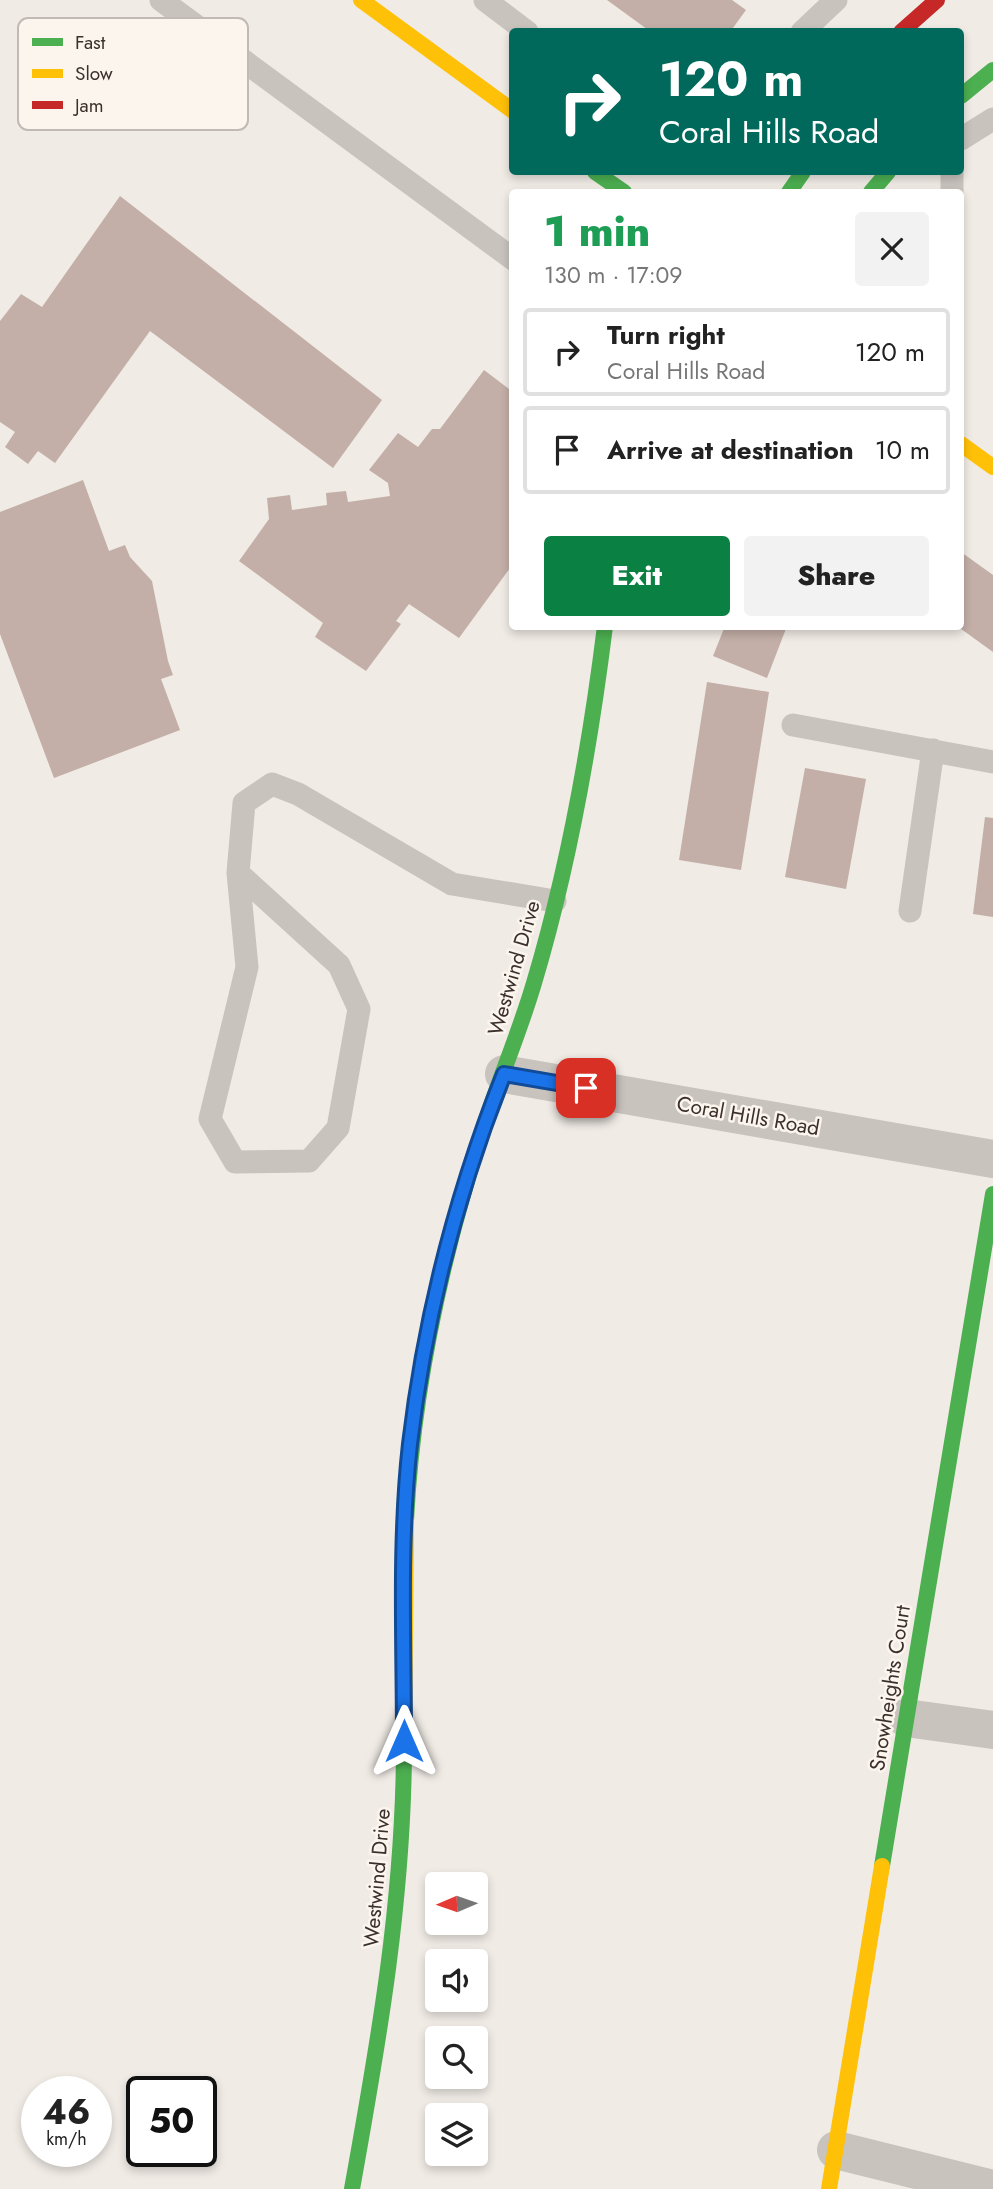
<!DOCTYPE html>
<html lang="en">
<head>
<meta charset="utf-8">
<style>
	body { margin:0; font-family:Jost,sans-serif; background:#f2f2f2; color:#222; height:100vh; display:flex; flex-direction:column; font-size:26px; white-space:nowrap }
	* { box-sizing:border-box; margin:0 }
	p { font-size:23px; color:#767676 }
	.icon { flex:none; width:38px; height:38px; fill:none; stroke:currentColor; stroke-width:2; stroke-linecap:round; stroke-linejoin:round }
	.map { position:relative; flex:1; overflow:hidden }
	.sheet { position:absolute; left:509px; top:189px; width:455px; height:441px; display:flex; flex-direction:column; background:#fff; border-radius:7px; box-shadow:0 4px 10px #0003 }
	.sheet>* { flex:none }
	.guide { position:absolute; left:509px; top:28px; width:455px; height:147px; border-radius:7px; box-shadow:0 4px 10px #0003; background:#00695c; color:#fff; overflow:hidden }
	.needle { width:46px; rotate:268deg }
	.controls { position:absolute; left:425px; top:1872px; display:grid; gap:14px }
	.controls a { display:grid; place-items:center; width:63px; height:63px; border-radius:7px; background:#fff; box-shadow:0 4px 10px #0003; font-size:35px }
	.speed { position:absolute; left:21px; top:2076px; display:flex; gap:14px; font-size:35px; font-weight:700; text-align:center }
	.speed>* { display:grid; place-content:center; width:91px; height:91px; border-radius:50%; background:#fff; box-shadow:0 4px 10px #0003; line-height:1 }
	.speed small { font-size:18px; font-weight:400 }
	.speed .limit { border:4px solid #111; border-radius:10px; background:#fff; color:#111 }
	.pin { position:absolute; display:grid; place-items:center; width:60px; height:60px; color:#fff; margin:-30px; border-radius:14px; box-shadow:0 4px 10px #0006 }
	.me { position:absolute; width:77px; margin:-38px; rotate:0deg; stroke-linejoin:round; filter:drop-shadow(0 0 5px #0008) }
	.turn { display:flex; align-items:center; gap:24px; height:147px; padding:0 35px; font-size:32px }
	.turn .icon { width:91px; height:91px; stroke-width:2.5 }
	.turn b { display:block; font-size:49px; line-height:60px }
	.round { display:grid; place-items:center; flex:none; width:74px; height:74px; border-radius:7px; background:#f2f2f2 }
	.headline { display:flex; align-items:center; justify-content:space-between; height:119px; padding:0 35px }
	h1 { font-size:42px; font-weight:800; line-height:52px; color:#1e9e55 }
	.button { display:flex; gap:14px; margin-top:auto; padding:14px 35px }
	.button a { flex:1; height:80px; border-radius:7px; background:#0b8043; color:#fff; font-size:28px; font-weight:800; line-height:80px; text-align:center }
	.button a+a { background:#f2f2f2; color:#222 }
	ul { padding:0; list-style:none }
	li { display:flex; align-items:center; gap:21px; height:88px; margin:0 14px 10px; padding:0 21px; border:4px solid #e0e0e0; border-radius:7px }
	li div { flex:1 }
	li b { display:block; font-size:26px }
	li em { font-style:normal }
	.map>svg:first-child { display:block }
</style>
</head>
<body>
<div class="map">
<svg width="993" height="2189" viewBox="0 0 993 2189">
	<rect width="100%" height="100%" fill="#f0ebe5"/>
	<!-- building -->
	<path fill="#c3afa7" d="M607,0H732L746,10L730,32H651Z
		M120,196L382,400L333,468L150,331L55,463L38,451L28,464L5,447L15,432L0,422V321L21,294L42,307Z
		M484,370L513,392V564L459,638L409,604L396,621L401,624L366,671L315,637L323,623L239,561L269,519L267,498L290,495L292,510L327,505L326,493L346,491L348,502L390,496L388,483L369,470L398,433L418,447L432,429H440Z
		M83,480L109,551L125,545L130,557L152,581L168,661L173,675L161,679L180,730L54,778L0,634V512Z
		M961,552L993,575V652L957,626H961Z
		M725,626H787L767,678L713,656Z
		M707,682L769,692L741,870L679,860Z
		M805,768L866,779L846,889L785,877Z
		M985,817L993,818V917L973,914Z"/>
	<g fill="none" stroke-linecap="round" stroke-linejoin="round">
		<!-- lane -->
		<path stroke="#c9c3be" stroke-width="23" d="M161,0L513,259
			M485,0L527,32
			M802,32L836,0
			M961,139L993,119
			M952,172V192
			M793,725L993,762
			M238,873L339,965L359,1009L338,1128L309,1161L235,1162L210,1119L247,967L238,873L244,803L272,784L298,794L452,884L555,901
			M910,911L933,750"/>
		<!-- street -->
		<path stroke="#c9c3be" stroke-width="38" d="M504,1074L993,1159
			M906,1718L993,1730
			M836,2150L993,2189"/>
		<!-- fast -->
		<path stroke="#4caf50" stroke-width="16" d="M961,96L993,70
			M595,172L624,192
			M789,192L803,172
			M871,192L888,172
			M406,1520C413,1387 441,1259 482,1132C498,1082 519,1034 534,983C569,866 590,747 605,626
			M882,1866L993,1194
			M352,2189C379,2039 404,1897 404,1744"/>
		<!-- slow -->
		<path stroke="#ffc107" stroke-width="16" d="M361,0L513,111
			M961,444L993,467
			M404,1744L406,1520
			M829,2189L882,1866"/>
		<!-- jam -->
		<path stroke="#c62828" stroke-width="16" d="M901,32L937,0"/>
	</g>
	<g fill="none" stroke-linecap="round" stroke-linejoin="round">
		<defs>
			<path id="route" d="M404,1741C404,1642 399,1542 410,1444C425,1317 457,1192 504,1074L586,1088"/>
		</defs>
		<!-- route casing -->
		<use href="#route" stroke="#114b97" stroke-width="18"/>
		<!-- route -->
		<use href="#route" stroke="#1a73e8" stroke-width="12"/>
	</g>
	<g text-anchor="middle" dominant-baseline="central" stroke-width="5" stroke-linejoin="round" paint-order="stroke">
		<!-- street labels -->
		<g font-size="21" fill="#3b302b" stroke="#fbf5ee">
			<text transform="translate(514 968) rotate(-74)">Westwind Drive</text>
			<text transform="translate(748 1116) rotate(10)">Coral Hills Road</text>
			<text transform="translate(890 1688) rotate(-81)">Snowheights Court</text>
			<text transform="translate(377 1878) rotate(-85)">Westwind Drive</text>
		</g>
	</g>
	<!-- legend -->
	<rect x="18" y="18" width="230" height="112" rx="10" fill="#fbf5ee" stroke="#c1bab4" stroke-width="2"/>
	<rect x="32" y="38" width="31" height="8" fill="#4caf50"/>
	<rect x="32" y="69" width="31" height="9" fill="#ffc107"/>
	<rect x="32" y="101" width="31" height="8" fill="#c62828"/>
	<g font-size="19" fill="#3b302b">
		<text x="75" y="49">Fast</text>
		<text x="75" y="80">Slow</text>
		<text x="75" y="112">Jam</text>
	</g>
</svg>
<div class="controls">
<a><svg class="needle" viewBox="-14 -14 28 28"><path d="M0-13l5 13h-10z" fill="#e53935"/><path d="M0 13l5-13h-10z" fill="#767676"/></svg></a>
<a><svg class="icon" aria-label="sound" viewBox="0 0 24 24"><path d="M4 9h4l5-4v14l-5-4H4zM17 9q2 3 0 6"/></svg></a>
<a><svg class="icon" aria-label="search" viewBox="0 0 24 24"><circle cx="10" cy="10" r="6"/><path d="M15 15l6 6"/></svg></a>
<a><svg class="icon" aria-label="layers" viewBox="0 0 24 24"><path d="M12 4l9 5-9 5-9-5zM3 14l9 5 9-5"/></svg></a>
</div>
<div class="speed"><div>46<small>km/h</small></div><div class="limit">50</div></div>
<div class="pin" style="left:586px;top:1088px;background:#d93025"><svg class="icon" aria-label="arrive" viewBox="0 0 24 24"><path d="M6 21V4h12l-3 4 3 4H6"/></svg></div>
<svg class="me" style="left:404px;top:1741px" viewBox="-20 -20 40 40"><path d="M0-17L14 15 0 8-14 15z" fill="#1a73e8" stroke="#fff" stroke-width="4"/></svg>
<div class="guide">
<div class="turn"><svg class="icon" aria-label="right" viewBox="0 0 24 24"><path d="M7 20v-9h11M14 6l5 5-5 5"/></svg><div><b>120 m</b>Coral Hills Road</div></div>
</div>
<section class="sheet">
<div class="headline"><div><h1>1 min</h1><p>130 m · 17:09</p></div><a class="round"><svg class="icon" aria-label="close" viewBox="0 0 24 24"><path d="M6 6l12 12M18 6L6 18"/></svg></a></div>
<ul>
<li><svg class="icon" aria-label="right" viewBox="0 0 24 24"><path d="M7 20v-9h11M14 6l5 5-5 5"/></svg><div><b>Turn right</b><p>Coral Hills Road</p></div><em>120 m</em></li>
<li><svg class="icon" aria-label="arrive" viewBox="0 0 24 24"><path d="M6 21V4h12l-3 4 3 4H6"/></svg><div><b>Arrive at destination</b></div><em>10 m</em></li>
</ul>
<div class="button"><a>Exit</a><a>Share</a></div>
</section>
</div>
</body>
</html>
